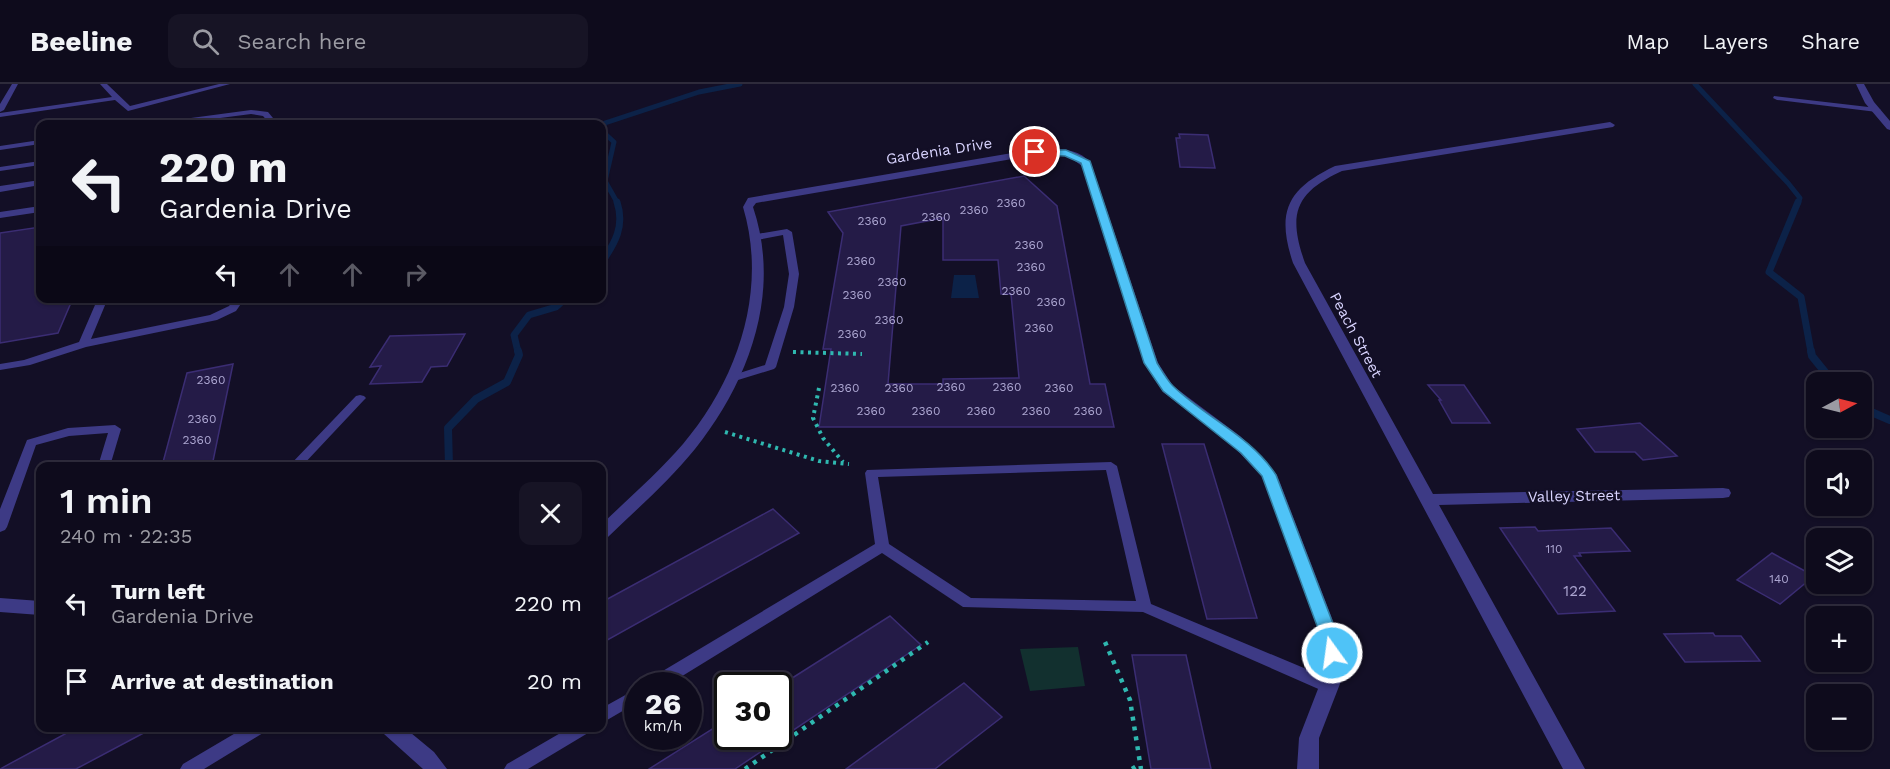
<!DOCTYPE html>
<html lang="en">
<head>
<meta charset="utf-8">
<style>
	body { margin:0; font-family:"Work Sans",sans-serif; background:#171425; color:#f1f3f6; height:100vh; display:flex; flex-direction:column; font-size:22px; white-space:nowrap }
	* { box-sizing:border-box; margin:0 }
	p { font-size:20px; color:#9b9ba3 }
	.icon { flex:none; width:33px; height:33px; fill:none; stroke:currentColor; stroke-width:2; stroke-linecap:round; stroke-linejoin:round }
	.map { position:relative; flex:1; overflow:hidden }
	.panel { position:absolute; left:36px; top:378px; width:570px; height:270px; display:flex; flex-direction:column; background:#0e0b1c; border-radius:12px; box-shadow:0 2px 4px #0004,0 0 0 2px #2e2b3b }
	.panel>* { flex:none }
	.top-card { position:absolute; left:36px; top:36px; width:570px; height:183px; border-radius:12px; box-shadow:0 2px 4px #0004,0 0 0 2px #2e2b3b; background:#0e0b1c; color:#f1f3f6; overflow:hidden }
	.needle { width:39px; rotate:83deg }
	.controls { position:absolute; left:1806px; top:288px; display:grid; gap:12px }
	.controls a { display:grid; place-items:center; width:66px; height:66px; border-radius:12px; background:#0e0b1c; box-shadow:0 2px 4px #0004,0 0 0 2px #2e2b3b; font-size:30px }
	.speed { position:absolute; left:624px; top:588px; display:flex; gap:12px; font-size:30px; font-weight:700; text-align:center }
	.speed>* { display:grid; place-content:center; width:78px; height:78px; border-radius:50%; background:#0e0b1c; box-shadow:0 2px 4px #0004,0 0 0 2px #2e2b3b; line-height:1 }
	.speed small { font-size:15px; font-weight:400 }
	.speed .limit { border:3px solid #111; border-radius:9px; background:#fff; color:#111 }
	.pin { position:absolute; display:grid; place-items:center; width:51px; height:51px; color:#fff; margin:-26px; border:3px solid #fff; border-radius:50%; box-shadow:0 2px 6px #0007 }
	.me { position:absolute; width:66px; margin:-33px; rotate:346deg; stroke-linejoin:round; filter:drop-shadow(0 0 4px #0008) }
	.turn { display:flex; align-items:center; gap:21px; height:126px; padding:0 24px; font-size:27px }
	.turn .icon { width:78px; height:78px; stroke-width:2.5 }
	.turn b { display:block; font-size:42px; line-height:51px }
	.lanes { display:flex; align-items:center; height:57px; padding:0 24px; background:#0003; justify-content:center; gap:30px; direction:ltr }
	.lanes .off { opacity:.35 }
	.round { display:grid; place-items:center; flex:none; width:63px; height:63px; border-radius:12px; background:#171425 }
	.head { display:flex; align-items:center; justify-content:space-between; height:102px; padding:0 24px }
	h1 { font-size:36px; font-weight:600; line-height:45px }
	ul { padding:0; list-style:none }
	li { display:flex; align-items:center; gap:18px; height:78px; padding:0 24px }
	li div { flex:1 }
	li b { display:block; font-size:22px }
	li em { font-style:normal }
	header { display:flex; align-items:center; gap:36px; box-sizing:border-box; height:84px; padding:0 30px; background:#0e0b1c; border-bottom:2px solid #2e2b3b }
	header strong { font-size:28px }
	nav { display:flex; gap:33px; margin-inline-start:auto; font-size:21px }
	.search { width:420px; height:54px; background:#171425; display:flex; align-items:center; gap:15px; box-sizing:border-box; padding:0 21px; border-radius:12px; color:#9b9ba3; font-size:22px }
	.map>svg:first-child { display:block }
</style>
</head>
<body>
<header>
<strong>Beeline</strong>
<div class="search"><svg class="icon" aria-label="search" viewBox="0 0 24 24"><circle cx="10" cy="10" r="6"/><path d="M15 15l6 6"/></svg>Search here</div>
<nav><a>Map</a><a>Layers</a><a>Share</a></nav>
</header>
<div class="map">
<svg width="1890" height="685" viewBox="0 0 1890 685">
	<rect width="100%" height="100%" fill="#130f26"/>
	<!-- green -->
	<path fill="#12302f" d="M1078,563L1085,602L1030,607L1020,565Z"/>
	<!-- water -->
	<path fill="#0c2248" d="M954,191H975L979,214H951Z"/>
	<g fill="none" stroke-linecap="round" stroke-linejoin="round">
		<!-- stream-far2 -->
		<path stroke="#0c2248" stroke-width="5" d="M1695,0L1788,99L1800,114L1798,120
			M602,46L605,39L699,8L740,0
			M602,47L614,58L605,97L618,120"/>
		<!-- stream-far1 -->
		<path stroke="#0c2248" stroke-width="7" d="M1798,118L1769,188L1801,213L1811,268
			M602,178C615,159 625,142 617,118
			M518,268L514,251L529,231L556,223L566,214"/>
		<!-- stream -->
		<path stroke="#0c2248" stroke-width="8" d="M1811,267L1812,272L1833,298
			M1862,324L1890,336
			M449,382L448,344L476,315L507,298L519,271L518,267"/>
	</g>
	<!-- building -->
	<path fill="#241b47" stroke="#3b2d73" stroke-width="1.5" fill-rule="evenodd" d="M1179,50L1208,51L1215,84L1180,83L1176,54H1180Z
		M1024,92L1057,122L1090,300H1105L1114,343H819L831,265H823L843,149L828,128ZM943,134V176H998L1001,210H1011L1019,294L943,295V300H888L901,142Z
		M40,143V214H73L58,249L0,259V149Z
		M465,250L447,282L431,283L422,298L370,300L381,282L370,283L390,252Z
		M233,280L212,382H162L187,289Z
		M1428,301H1464L1490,339H1452L1439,316H1441Z
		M1640,339L1677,372L1643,376L1635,368H1595L1577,345Z
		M1162,360H1204L1257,534L1207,535Z
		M773,425L799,449L602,559V518Z
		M1535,443L1538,447L1611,444L1630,467L1579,469L1581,472H1574L1615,527L1558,530L1500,444Z
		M1772,469L1814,492L1780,520L1737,496Z
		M890,532L921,561L735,685H649L728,635V652H778V603Z
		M1713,549L1715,552H1741L1760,577L1685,578L1664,550Z
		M1132,571H1186L1211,685H1151Z
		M964,599L1002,633L935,685H846Z
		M76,644H153L76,685H0Z"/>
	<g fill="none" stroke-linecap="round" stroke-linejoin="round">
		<!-- path-far2 -->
		<path stroke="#2fb8b0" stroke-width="3" stroke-dasharray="2 4" stroke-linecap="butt" d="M793,268H798"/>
		<!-- path-far1 -->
		<path stroke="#2fb8b0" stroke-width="4" stroke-dasharray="3 4.5" stroke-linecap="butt" d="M793,268L862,270
			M819,304L813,334L823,354L843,378
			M725,348L819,377L849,380"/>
		<!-- path -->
		<path stroke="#2fb8b0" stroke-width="4.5" stroke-dasharray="4 6" stroke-linecap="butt" d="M1105,558L1130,616L1141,685
			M745,685L928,558
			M1132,685L1140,680"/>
		<!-- lane -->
		<path fill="#3d3a85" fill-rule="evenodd" d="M12,0H18L4,26L0,28V20Z
			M100,0H107L130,22L219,0H230L128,27L115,16L0,33V29L112,13Z
			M1774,12L1877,24L1881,26L1877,28L1777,16L1773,14Z
			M251,26L268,28L278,40H270L263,32L251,30L174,40H157L161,38Z
			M40,56V60L0,66V62Z
			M40,77V81L0,87V83Z
			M40,96V101L0,108V102Z
			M40,122V128L0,134V128Z
			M787,145L792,148L799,190L794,223L776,283L774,285L738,296H730L728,294L730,292L765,281L784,223L789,190L783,151L757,156L752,153L757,150Z
			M98,214H108L91,255L210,231L229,222L235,214H245L236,227L217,236L86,263L30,281L0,286V280L24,276L79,258Z
			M360,311L364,312L366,314L364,316L302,382H289L356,312Z
			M115,341L121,345L110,382H98L108,349L69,352L36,361L7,443L5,446L0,448V425L27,356L68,344Z
			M1111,378L1117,382L1151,520L1335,597L1337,602L1335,607L1329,608L1323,607L1143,528L963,523L882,469L666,602H644L646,597L875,460L865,389L867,386ZM1106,386L1136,517L971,514L889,460L878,393Z
			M638,604V618L602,639V624Z
			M244,644H265L263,649L204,685H180L183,680Z
			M569,644H590L588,649L528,685H504L507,680Z"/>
		<!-- street -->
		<path fill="#3d3a85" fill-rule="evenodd" d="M1856,0H1864L1874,18L1890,37V46L1887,45L1865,19Z
			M1610,38L1615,41L1613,43L1342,87C1294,109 1288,131 1305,179L1433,410L1723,404L1729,405L1731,409L1729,413L1723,414L1439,421L1585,685H1563L1293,179C1276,128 1287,105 1335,82Z
			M1035,65C1055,64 1077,63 1091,79L1158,279L1173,302L1240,352L1264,375L1277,391L1338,550L1343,592L1319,654V685H1297L1299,654L1323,592L1320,550L1262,392L1230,359L1163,308L1144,279L1082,82L1068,72L1035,71L756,119L753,123C782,209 749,297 695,365C669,397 637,425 608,453L602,455V440C629,414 658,389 683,360C738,295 768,206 743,123L748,114Z
			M0,514L40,517V531L0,528Z
			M381,644H405L434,668L447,685H423L384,650Z"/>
	</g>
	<!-- route -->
	<path fill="#4fc3f7" stroke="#337fa1" stroke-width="1.5" d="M1032,66H1066L1090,77L1157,279C1162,287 1167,296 1173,302C1206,334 1251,352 1276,391L1337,550L1341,569L1339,574L1332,576L1326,574L1320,550L1262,392L1241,369L1163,307L1144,279L1081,79L1065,72L1032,70Z"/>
	<g text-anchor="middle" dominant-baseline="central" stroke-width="5" stroke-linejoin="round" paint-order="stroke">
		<!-- number labels -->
		<g font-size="12" fill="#aca6d1">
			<text x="1011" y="119">2360</text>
			<text x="974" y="126">2360</text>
			<text x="936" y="133">2360</text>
			<text x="872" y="137">2360</text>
			<text x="1029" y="161">2360</text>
			<text x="861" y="177">2360</text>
			<text x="1031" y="183">2360</text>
			<text x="892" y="198">2360</text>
			<text x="1016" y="207">2360</text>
			<text x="857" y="211">2360</text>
			<text x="1051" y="218">2360</text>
			<text x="889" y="236">2360</text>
			<text x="1039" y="244">2360</text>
			<text x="852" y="250">2360</text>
			<text x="211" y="296">2360</text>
			<text x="951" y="303">2360</text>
			<text x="1007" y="303">2360</text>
			<text x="845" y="304">2360</text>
			<text x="899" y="304">2360</text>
			<text x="1059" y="304">2360</text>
			<text x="871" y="327">2360</text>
			<text x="926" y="327">2360</text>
			<text x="981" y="327">2360</text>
			<text x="1036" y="327">2360</text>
			<text x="1088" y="327">2360</text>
			<text x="202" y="335">2360</text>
			<text x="197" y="356">2360</text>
			<text x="1554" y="465">110</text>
			<text x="1779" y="495">140</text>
		</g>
		<!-- street labels -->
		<g font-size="15" fill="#d9d4ff" stroke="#130f26">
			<text transform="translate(939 67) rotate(-9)">Gardenia Drive</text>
			<text transform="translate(1356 251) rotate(62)">Peach Street</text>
			<text transform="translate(1574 412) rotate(-1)">Valley Street</text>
		</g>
		<!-- near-number labels -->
		<g font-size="15" fill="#aca6d1">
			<text x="1575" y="507">122</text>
		</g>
	</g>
</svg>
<div class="controls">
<a><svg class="needle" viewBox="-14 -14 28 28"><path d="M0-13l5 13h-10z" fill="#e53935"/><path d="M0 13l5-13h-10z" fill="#9b9ba3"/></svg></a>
<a><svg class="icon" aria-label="sound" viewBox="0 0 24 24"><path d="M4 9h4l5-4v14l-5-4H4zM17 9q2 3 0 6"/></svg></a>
<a><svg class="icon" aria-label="layers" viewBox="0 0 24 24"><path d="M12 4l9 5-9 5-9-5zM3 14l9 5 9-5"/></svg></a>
<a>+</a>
<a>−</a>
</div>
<div class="speed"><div>26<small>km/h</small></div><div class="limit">30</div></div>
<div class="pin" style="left:1035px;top:68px;background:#d93025"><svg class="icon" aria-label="arrive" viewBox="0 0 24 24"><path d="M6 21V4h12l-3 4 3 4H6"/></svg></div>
<svg class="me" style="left:1332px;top:569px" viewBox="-20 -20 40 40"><circle r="17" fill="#4fc3f7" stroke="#fff" stroke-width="3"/><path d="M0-11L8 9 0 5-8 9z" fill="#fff"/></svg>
<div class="top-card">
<div class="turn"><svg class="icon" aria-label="left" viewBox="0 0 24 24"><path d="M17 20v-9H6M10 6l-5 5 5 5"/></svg><div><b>220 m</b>Gardenia Drive</div></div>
<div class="lanes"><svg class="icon" aria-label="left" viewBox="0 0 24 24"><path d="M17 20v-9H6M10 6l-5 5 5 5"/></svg><svg class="icon off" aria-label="ahead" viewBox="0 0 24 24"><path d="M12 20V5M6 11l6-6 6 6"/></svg><svg class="icon off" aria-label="ahead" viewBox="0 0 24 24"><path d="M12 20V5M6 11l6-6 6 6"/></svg><svg class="icon off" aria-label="right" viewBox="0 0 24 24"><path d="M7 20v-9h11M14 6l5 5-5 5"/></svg></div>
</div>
<section class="panel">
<div class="head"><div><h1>1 min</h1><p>240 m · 22:35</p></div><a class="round"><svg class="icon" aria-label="close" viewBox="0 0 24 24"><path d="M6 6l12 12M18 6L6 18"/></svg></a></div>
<ul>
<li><svg class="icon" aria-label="left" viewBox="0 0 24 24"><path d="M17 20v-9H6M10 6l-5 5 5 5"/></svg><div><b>Turn left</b><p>Gardenia Drive</p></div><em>220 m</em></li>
<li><svg class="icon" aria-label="arrive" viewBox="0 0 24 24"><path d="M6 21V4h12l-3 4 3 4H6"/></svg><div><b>Arrive at destination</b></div><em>20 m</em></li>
</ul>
</section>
</div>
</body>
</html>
